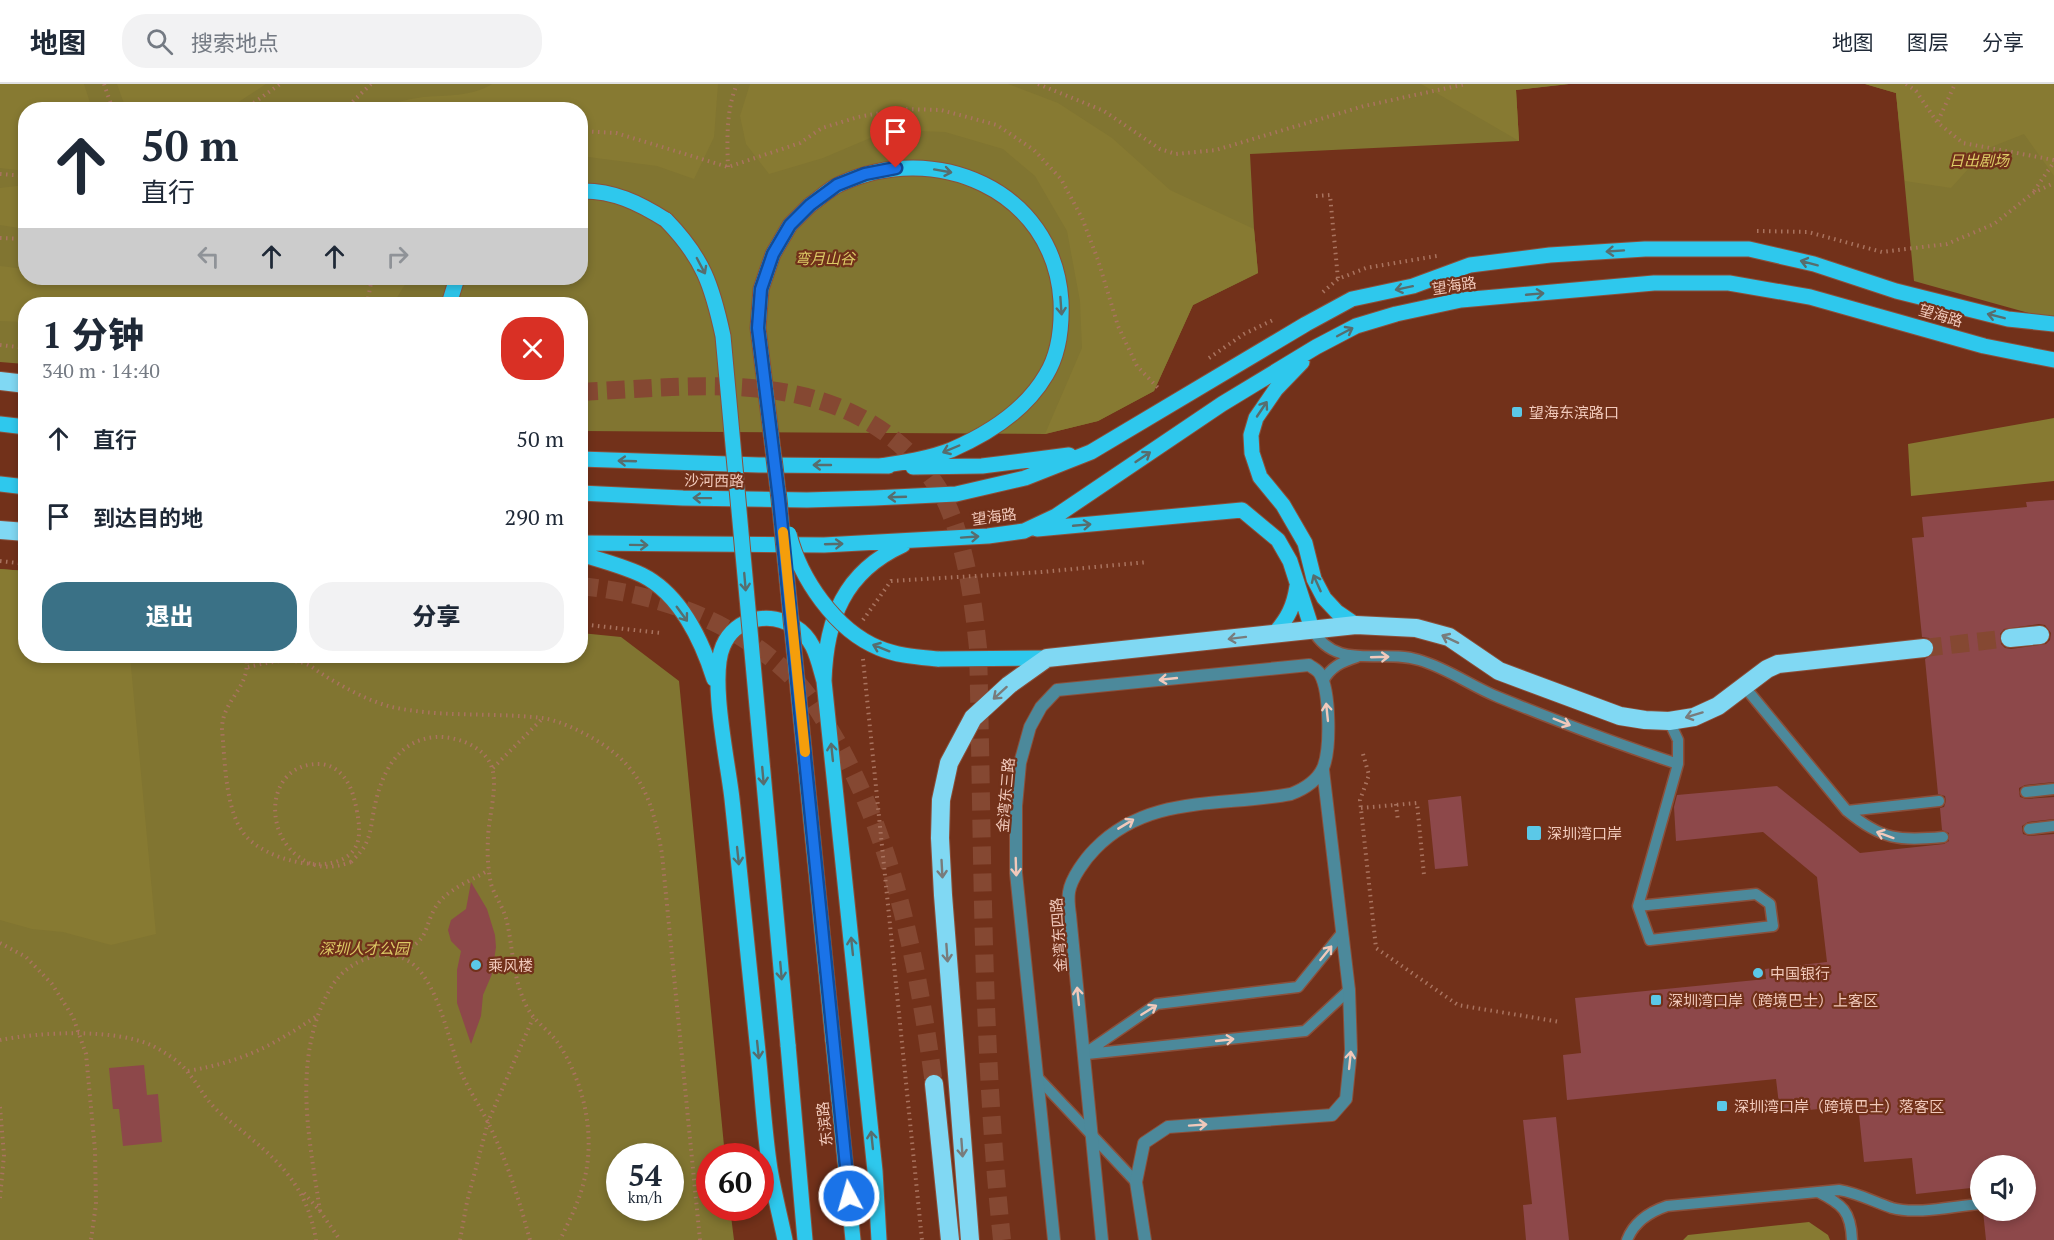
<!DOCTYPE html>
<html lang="zh">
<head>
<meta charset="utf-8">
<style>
	body { margin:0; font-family:"PT Serif","Noto Sans SC",serif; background:#f2f2f3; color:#1f2937; height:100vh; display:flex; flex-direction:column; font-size:22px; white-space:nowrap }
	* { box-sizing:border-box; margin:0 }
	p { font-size:20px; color:#747a83 }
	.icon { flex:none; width:33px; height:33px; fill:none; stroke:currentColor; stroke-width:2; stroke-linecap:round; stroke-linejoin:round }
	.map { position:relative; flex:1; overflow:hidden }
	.details { position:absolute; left:18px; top:213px; width:570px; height:366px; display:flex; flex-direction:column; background:#fff; border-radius:24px; box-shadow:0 3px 9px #0003 }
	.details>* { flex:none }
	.hud { position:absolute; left:18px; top:18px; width:570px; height:183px; border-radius:24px; box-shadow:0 3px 9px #0003; background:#fff; color:#1f2937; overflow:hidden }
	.buttons { position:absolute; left:1970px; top:1071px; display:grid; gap:12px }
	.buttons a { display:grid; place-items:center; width:66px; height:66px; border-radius:50%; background:#fff; box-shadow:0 3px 9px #0003; font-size:30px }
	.speed { position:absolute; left:606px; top:1059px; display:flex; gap:12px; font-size:30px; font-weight:700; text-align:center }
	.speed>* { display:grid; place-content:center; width:78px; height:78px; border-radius:50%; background:#fff; box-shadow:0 3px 9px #0003; line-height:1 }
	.speed small { font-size:15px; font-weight:400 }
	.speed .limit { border:9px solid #d22; background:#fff; color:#111 }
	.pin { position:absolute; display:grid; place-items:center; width:51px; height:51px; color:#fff; margin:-62px -26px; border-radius:50% 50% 50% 0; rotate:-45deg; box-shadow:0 0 6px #0007 }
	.pin .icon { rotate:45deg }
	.me { position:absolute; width:66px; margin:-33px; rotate:354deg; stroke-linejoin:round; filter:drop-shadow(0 0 4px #0008) }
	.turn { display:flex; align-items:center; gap:21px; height:126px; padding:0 24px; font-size:27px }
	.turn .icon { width:78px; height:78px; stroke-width:2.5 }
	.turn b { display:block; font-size:42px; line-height:51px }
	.lanes { display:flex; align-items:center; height:57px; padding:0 24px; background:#0003; justify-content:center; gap:30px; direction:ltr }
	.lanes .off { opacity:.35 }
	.round { display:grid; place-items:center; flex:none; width:63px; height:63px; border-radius:24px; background:#f2f2f3 }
	.head { display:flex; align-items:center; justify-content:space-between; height:102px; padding:0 24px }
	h1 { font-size:36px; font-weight:800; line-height:45px }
	.button { display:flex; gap:12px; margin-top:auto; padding:12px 24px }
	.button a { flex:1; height:69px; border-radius:24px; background:#3a7186; color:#fff; font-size:24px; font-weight:800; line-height:69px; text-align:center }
	.button a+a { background:#f2f2f3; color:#1f2937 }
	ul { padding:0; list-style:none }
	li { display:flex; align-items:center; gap:18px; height:78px; padding:0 24px }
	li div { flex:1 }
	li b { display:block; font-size:22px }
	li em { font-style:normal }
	header { display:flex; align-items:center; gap:36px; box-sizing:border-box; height:84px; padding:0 30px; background:#fff; border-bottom:2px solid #e0e1e3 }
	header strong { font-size:28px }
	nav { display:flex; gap:33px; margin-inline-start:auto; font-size:21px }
	.search { width:420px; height:54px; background:#f2f2f3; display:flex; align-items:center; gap:15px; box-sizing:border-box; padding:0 21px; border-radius:24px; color:#747a83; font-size:22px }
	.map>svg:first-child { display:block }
</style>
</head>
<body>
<header>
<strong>地图</strong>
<div class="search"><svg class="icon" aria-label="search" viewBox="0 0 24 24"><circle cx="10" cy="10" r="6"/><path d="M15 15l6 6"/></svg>搜索地点</div>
<nav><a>地图</a><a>图层</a><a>分享</a></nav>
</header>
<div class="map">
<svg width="2054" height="1156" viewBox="0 0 2054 1156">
	<rect width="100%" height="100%" fill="#72311a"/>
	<!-- green -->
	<path fill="#817531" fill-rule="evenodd" d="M0,0H1569L1516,6L1519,57L1250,70L1254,145L1258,189L1193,221L1154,307L1098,337L1045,350L581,347L580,220H26L25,280L0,278ZM26,26H580V194H26Z
		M1865,0H2054V236L1914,197L1896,9Z
		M0,485L25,487L26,572H580L581,549L621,553L679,597L725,1072H710V1124H730L734,1156H0ZM620,1072H670V1124H620Z"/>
	<!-- forest -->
	<path fill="#877a32" d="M0,0H84L92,25L26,26L25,87L0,84Z
		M117,0H266L228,25H126Z
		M492,0H718L714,53L694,95L657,82L581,72L580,26L377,25L381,21C395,19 409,15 423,13C446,11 472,13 492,0Z
		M750,0H1008L1058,19L1112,54L1170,106L1254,145L1258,189L1193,221L1154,307L1098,337L1045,350L1082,264L1080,217L1067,147L1035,92L1003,65L945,48L889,46L823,74L769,90L746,60L740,32Z
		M1421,0H1569L1516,6L1519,57Z
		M1865,0H2054V92L2024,50L1986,65L1951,104L1905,97L1896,9Z
		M25,101V145L0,141V104Z
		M0,182L25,185L26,194H409L393,220H26L25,238L0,237Z
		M2054,334V397L1911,412L1908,360Z
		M0,485L25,487L26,572H130L156,850L111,861L63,848L32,845L0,836Z
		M1809,1138L1828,1151L1830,1156H1683L1688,1151Z"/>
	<!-- building -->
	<path fill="#8d484a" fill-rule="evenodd" d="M2054,416V698L2025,701L2019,704V708L2020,713L2026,715L2054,713V735L2028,738L2022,742V745L2023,750L2029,752L2054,750V1156H1986L1983,1127L2025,1126V1082H1980V1103L1916,1110L1912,1074L1864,1078L1858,1021L1780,1029L1776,995L1567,1016L1563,971L1581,969L1575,914L1766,895L1765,885L1827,878L1817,793L1763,748L1676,757L1674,723L1677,711L1777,702L1860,769L1944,760L1949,757V749L1942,746L1940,724L1944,723L1946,717L1945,712L1938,710L1925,575L1934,569L1935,562L1929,554L1922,553L1912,454L1924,453L1922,433L2027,423L2026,418ZM2039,540L2045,541L2051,549L2050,556L2046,560L2011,565L2005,564L2001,560L2000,550L2004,545Z
		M1461,712L1468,782L1435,785L1428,716Z
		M471,798L487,825L495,851L496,863L492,890L483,911L481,932L471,960L457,919V886L461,867L451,857L448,846L451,836L466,825Z
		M144,981L147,1011L158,1010L162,1058L123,1062L119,1025H113L109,984Z
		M1556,1033L1569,1156H1526L1523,1121L1532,1120L1523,1036Z"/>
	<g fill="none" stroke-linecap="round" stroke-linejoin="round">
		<!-- highway-tunnel -->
		<path stroke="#854832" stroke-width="18" stroke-dasharray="18 9" stroke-linecap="butt" d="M580,308C692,303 819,283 907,367C924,383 940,403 949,425C967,469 973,517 978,564C983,761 981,959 1002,1156
			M580,502C660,510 739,538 796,597C814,617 828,642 841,665C897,769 918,884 934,1000
			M1924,564L2010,554"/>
		<defs>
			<path id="lane" d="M1312,545C1336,588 1381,564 1419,576C1447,584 1471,602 1498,613C1557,637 1617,660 1678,680
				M1323,597C1331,583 1341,578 1357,573
				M1744,602L1847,727C1882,756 1899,757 1943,753
				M2026,708L2054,705
				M1847,727L1939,717
				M2029,745L2054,742
				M1638,822L1756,810L1770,820L1773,842L1650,856L1638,822L1678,680V656L1669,637
				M1084,970L1157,920L1298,903L1342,849
				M1087,970L1305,947L1349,906
				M1039,995L1136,1098
				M1818,1108C1842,1120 1851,1127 1852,1156
				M1627,1156C1634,1138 1649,1128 1667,1122L1839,1106C1858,1109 1874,1118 1892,1124C1917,1131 1954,1122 1980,1120"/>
			<path id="street" d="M1054,1156L1016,789V722L1020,679L1030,643L1041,623L1057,606L1309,581C1313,584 1318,586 1320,590C1330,607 1331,665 1323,684C1317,697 1304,705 1291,710C1222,723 1148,710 1095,765C1086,774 1071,794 1069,808C1068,815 1069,824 1070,831L1102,1156
				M1145,1156L1136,1098L1144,1059L1168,1043L1332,1031L1346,1015L1351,966L1349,906L1323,686"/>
			<path id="primary" d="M580,107C613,106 639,119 666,136
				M810,121C820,114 829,105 840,100C934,56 1054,105 1061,217C1062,242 1059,270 1046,291C1025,327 988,350 951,366C928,375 904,378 880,382
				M449,220L457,194
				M1302,278L1276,305L1256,334L1251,351L1252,369L1260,393L1283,421L1305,459L1314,495L1324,514L1337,528L1356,541
				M0,340L26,343
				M580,375L759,381L889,382
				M913,383L982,382L1069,371
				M0,400L26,403
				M580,409L683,414L807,416L874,414L956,410L1025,394L1091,368L1306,240L1352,215L1413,202L1470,181L1550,171L1645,165H1749L1814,180L1896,207L2008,235L2054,240
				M1037,445L1242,426L1278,456L1290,477L1312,545
				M580,459L824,461L988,452L1024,447L1056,432L1222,320L1316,263L1356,242L1396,230L1461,216L1654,199H1729L1810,213L1984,262L2054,276
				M580,470C601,476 623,482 642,491C680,510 702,557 714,595
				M1275,549C1288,534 1294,522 1297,502
				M938,575L1047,574
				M833,956L853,1156
				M788,961L805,1156
				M785,1156C780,1132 774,1109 770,1085C764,1046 762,1006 758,968C749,883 741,799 732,715C728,678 709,594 723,562C735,533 771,527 795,543C815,555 818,577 824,597
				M879,1156L875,1087L824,597C826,535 844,488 903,461"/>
			<path id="highway" d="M0,297L26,300
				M0,446L26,448
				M2010,554L2040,551
				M934,1000L950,1156
				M970,1156L943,811L940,754L941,716L949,679L973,634L1009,601L1047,574L1356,541L1416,544L1449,553L1499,587L1620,632L1645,636L1669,637L1694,633L1718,622L1767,585L1778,580L1924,564"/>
		</defs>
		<!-- lane casing -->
		<use href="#lane" stroke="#8b4f3a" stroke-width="13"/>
		<!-- street casing -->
		<use href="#street" stroke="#8b4f3a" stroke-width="14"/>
		<!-- primary casing -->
		<use href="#primary" stroke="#8b4f3a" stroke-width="17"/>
		<!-- highway casing -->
		<use href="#highway" stroke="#8b4f3a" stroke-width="20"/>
		<!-- path -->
		<path stroke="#a9735f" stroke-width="4" stroke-dasharray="1.5 4.5" stroke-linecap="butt" d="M104,0L113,26
			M1038,0L1104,27L1160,65L1176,70L1216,66L1364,22L1466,0
			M1906,0L1916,7L1937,38L1963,59L2054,76
			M244,26L280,0
			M344,26L371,0
			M1938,37L1955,0
			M580,47L616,49L728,83L800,59L822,44L858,33L902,25L941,26L997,41L1034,66L1061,95L1082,134L1098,176L1118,242L1137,282L1160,306
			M728,83C727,56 726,26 737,0
			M0,90L26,92
			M2034,107L2054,78
			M1316,112L1330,111L1338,195
			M1757,147L1808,148L1882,168L1947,160L1994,140L2033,109L2054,99
			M0,154L26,155
			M1323,208L1338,195L1366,184L1437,172
			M367,220L372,194
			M0,261L26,264
			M1209,274L1244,250L1275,235
			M0,477L26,480
			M863,536L891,497L1042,488L1148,478
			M580,540L661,549
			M246,572C252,603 222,615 222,645C225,676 225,727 245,751C264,775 331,794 353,767C362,756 359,739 357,727
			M863,575L922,1156
			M248,583C266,579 289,573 306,580C312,582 317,587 322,590C343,603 368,617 392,623C442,634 492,628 542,634C556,636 572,643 585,650C639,678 652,712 662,770L700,1156
			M1363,670L1369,691L1360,716L1376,864L1458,921L1560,938
			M493,684L543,634
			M1396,720L1398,737
			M1361,724L1417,719L1424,791
			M351,778C358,771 364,765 367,757C372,745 372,733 375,721C382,688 398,656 436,653C455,652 481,661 490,679C500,698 488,734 488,755C487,770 488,785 491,800C495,813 504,824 507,838C513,865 513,895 526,921C533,937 548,945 558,959C584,998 596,1051 584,1097C579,1118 569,1137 560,1156
			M0,859L26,873L52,900L73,933L86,970L95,1066L96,1120L91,1156
			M394,870C435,859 421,838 441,816C453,803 474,795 489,786
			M0,956C41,948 115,944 153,962C166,969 181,978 189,990C198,1000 204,1013 214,1023C224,1034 237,1042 248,1052C285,1082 308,1108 316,1156
			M188,987C244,977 270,963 317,932
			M0,1023L4,1071L0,1114
			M304,1109L320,1127L340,1156
			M320,1127C310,1059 294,988 322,921C331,901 341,885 363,876C382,869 398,868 414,881C440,904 448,957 461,988C470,1009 484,1028 493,1049C509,1083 520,1119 530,1156
			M460,1156L467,1118L488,1038L533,934"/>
		<!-- lane -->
		<use href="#lane" stroke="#4c899b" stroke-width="10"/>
		<!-- street -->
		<use href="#street" stroke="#4c899b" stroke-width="12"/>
		<!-- primary -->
		<use href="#primary" stroke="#2ec8ed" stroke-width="15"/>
		<!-- highway -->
		<use href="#highway" stroke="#80d8f3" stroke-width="18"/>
		<defs>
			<path id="primary-bridge" d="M810,121L790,141L773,170L761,205L758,244L779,415L833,956
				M666,136C703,174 712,201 723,252L788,961
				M789,450C800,494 835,546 879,564C898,572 918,573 938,575"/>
		</defs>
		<!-- primary-bridge casing -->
		<use href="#primary-bridge" stroke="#8b4f3a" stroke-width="17" stroke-linecap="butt"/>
		<!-- path-bridge -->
		<path stroke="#a9735f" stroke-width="4" stroke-dasharray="1.5 4.5" stroke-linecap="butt" d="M351,778C332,785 315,785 299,773C262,747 267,678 321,680C333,681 343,689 349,701C353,708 355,718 357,727"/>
		<!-- primary-bridge -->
		<use href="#primary-bridge" stroke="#2ec8ed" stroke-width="15"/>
	</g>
	<!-- one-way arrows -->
	<defs><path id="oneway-shaft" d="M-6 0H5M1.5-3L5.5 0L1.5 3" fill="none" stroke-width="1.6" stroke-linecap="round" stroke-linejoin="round" transform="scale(1.5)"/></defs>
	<g stroke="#576d6e">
		<use href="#oneway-shaft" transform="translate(943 87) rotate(10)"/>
		<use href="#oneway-shaft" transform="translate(1615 167) rotate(176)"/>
		<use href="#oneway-shaft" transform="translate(1809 179) rotate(-165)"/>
		<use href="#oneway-shaft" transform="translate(701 182) rotate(62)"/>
		<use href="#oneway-shaft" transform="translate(1404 204) rotate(168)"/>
		<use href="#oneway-shaft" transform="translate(1535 210) rotate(-5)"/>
		<use href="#oneway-shaft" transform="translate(1061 222) rotate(86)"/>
		<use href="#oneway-shaft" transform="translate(1996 232) rotate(-166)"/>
		<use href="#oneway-shaft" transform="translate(1345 248) rotate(-28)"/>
		<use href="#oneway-shaft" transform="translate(1262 325) rotate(-56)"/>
		<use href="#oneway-shaft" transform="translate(951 365) rotate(157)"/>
		<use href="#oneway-shaft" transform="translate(1143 373) rotate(-34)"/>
		<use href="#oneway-shaft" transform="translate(627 377) rotate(-178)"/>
		<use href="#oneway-shaft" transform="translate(822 381) rotate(-180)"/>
		<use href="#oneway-shaft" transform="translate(897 413) rotate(178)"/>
		<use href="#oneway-shaft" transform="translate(702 414) rotate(-179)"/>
		<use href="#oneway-shaft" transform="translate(1082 441) rotate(-5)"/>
		<use href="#oneway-shaft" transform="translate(970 453) rotate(-4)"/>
		<use href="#oneway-shaft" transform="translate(834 460) rotate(-2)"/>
		<use href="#oneway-shaft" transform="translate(639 461) rotate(1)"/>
		<use href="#oneway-shaft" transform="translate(745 498) rotate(85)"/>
		<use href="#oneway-shaft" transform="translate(1317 499) rotate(-114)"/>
		<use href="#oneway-shaft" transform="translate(682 530) rotate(54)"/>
		<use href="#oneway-shaft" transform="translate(881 564) rotate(-158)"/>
		<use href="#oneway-shaft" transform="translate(832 668) rotate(-96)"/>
		<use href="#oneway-shaft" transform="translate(763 692) rotate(85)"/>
		<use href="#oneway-shaft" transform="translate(738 772) rotate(84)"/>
		<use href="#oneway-shaft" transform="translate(852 862) rotate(-96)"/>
		<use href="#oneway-shaft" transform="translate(781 887) rotate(85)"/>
		<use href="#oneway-shaft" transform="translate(758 966) rotate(84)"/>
		<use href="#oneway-shaft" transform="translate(872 1056) rotate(-96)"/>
	</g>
	<g stroke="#787c7c">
		<use href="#oneway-shaft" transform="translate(1237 554) rotate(173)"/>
		<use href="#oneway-shaft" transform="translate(1450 555) rotate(-155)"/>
		<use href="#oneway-shaft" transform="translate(1000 609) rotate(138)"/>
		<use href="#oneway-shaft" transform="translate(1694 631) rotate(163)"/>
		<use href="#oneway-shaft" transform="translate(942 785) rotate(87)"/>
		<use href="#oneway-shaft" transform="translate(947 869) rotate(86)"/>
		<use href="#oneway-shaft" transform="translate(962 1064) rotate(86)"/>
	</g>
	<g stroke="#f1c9bb">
		<use href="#oneway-shaft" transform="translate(1380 573) rotate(-2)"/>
		<use href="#oneway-shaft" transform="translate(1168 595) rotate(174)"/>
		<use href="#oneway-shaft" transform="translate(1327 628) rotate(-96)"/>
		<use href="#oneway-shaft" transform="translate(1562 638) rotate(22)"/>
		<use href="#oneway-shaft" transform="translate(1126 740) rotate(-31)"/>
		<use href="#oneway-shaft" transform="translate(1885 751) rotate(-160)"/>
		<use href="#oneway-shaft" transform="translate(1016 783) rotate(88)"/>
		<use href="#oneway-shaft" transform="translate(1326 869) rotate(-51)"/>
		<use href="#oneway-shaft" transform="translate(1078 912) rotate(-96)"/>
		<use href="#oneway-shaft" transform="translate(1149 926) rotate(-32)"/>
		<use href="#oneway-shaft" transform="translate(1225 956) rotate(-6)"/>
		<use href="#oneway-shaft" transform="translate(1350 976) rotate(-84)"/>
		<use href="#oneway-shaft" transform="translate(1198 1041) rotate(-4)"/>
	</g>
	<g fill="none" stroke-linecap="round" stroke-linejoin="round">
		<defs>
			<path id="route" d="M849,1112L779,415L758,244L761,205L773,170L790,141L810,121L837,101L865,90L896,84"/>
		</defs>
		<!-- route casing -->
		<use href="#route" stroke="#114b97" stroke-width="15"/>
		<!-- route -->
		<use href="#route" stroke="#1a73e8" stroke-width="10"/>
		<!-- slow -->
		<path stroke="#f59e0b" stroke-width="10" d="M783,448L805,668"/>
	</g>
	<!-- markers -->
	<g fill="#5bc8e7" stroke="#72311a" stroke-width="2">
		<rect x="1511" y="322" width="12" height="12" rx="3"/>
		<rect x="1526" y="741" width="16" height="16" rx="3"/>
		<circle cx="476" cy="881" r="6"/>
		<circle cx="1758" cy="889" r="6"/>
		<rect x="1650" y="910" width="12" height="12" rx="3"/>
		<rect x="1716" y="1016" width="12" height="12" rx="3"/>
	</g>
	<g text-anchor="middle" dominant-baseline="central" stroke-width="4.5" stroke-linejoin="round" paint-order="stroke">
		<!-- park labels -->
		<g font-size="15" font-style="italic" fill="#ddcb66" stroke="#72311a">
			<text x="1979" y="76">日出剧场</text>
			<text x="825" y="174">弯月山谷</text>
			<text x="364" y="864">深圳人才公园</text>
		</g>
		<!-- street labels -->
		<g font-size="15" fill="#f1c9bb" stroke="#72311a">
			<text transform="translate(1454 201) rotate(-9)">望海路</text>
			<text transform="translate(1941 231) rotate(16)">望海路</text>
			<text transform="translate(714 396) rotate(1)">沙河西路</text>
			<text transform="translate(994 432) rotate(-8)">望海路</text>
			<text transform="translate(1005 711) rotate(-85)">金湾东三路</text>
			<text transform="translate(1058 851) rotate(-94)">金湾东四路</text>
			<text transform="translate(824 1040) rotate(-96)">东滨路</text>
		</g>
		<!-- poi labels -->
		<g font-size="15" fill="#f1c9bb" stroke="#72311a" text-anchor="start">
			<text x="1529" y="328">望海东滨路口</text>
			<text x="1547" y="749">深圳湾口岸</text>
			<text x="488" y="881">乘风楼</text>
			<text x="1770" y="889">中国银行</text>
			<text x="1668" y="916">深圳湾口岸（跨境巴士）上客区</text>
			<text x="1734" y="1022">深圳湾口岸（跨境巴士）落客区</text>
		</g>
	</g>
</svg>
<div class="buttons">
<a><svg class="icon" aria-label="sound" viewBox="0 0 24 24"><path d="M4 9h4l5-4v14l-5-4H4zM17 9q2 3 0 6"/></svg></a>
</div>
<div class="speed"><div>54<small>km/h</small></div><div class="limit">60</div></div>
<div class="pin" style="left:896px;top:84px;background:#d93025"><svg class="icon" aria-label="arrive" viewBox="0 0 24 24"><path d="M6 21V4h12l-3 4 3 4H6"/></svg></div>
<svg class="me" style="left:849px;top:1112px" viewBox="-20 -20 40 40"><circle r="17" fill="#1a73e8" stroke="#fff" stroke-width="3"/><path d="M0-11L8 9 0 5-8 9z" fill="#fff"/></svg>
<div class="hud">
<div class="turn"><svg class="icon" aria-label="ahead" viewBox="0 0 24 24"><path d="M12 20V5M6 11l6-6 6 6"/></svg><div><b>50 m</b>直行</div></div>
<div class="lanes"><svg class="icon off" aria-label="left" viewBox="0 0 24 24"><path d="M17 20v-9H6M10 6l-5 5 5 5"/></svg><svg class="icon" aria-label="ahead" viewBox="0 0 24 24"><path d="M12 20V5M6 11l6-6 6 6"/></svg><svg class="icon" aria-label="ahead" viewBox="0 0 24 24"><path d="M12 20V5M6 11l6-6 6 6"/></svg><svg class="icon off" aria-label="right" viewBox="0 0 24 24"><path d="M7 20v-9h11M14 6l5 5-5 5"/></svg></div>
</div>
<section class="details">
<div class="head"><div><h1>1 分钟</h1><p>340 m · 14:40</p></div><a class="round" style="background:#d93025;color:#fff"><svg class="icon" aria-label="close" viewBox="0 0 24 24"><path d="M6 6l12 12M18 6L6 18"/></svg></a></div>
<ul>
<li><svg class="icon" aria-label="ahead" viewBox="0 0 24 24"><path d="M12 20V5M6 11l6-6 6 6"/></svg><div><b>直行</b></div><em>50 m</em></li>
<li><svg class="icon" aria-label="arrive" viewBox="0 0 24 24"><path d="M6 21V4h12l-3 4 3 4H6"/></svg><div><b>到达目的地</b></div><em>290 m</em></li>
</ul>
<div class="button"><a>退出</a><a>分享</a></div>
</section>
</div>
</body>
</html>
